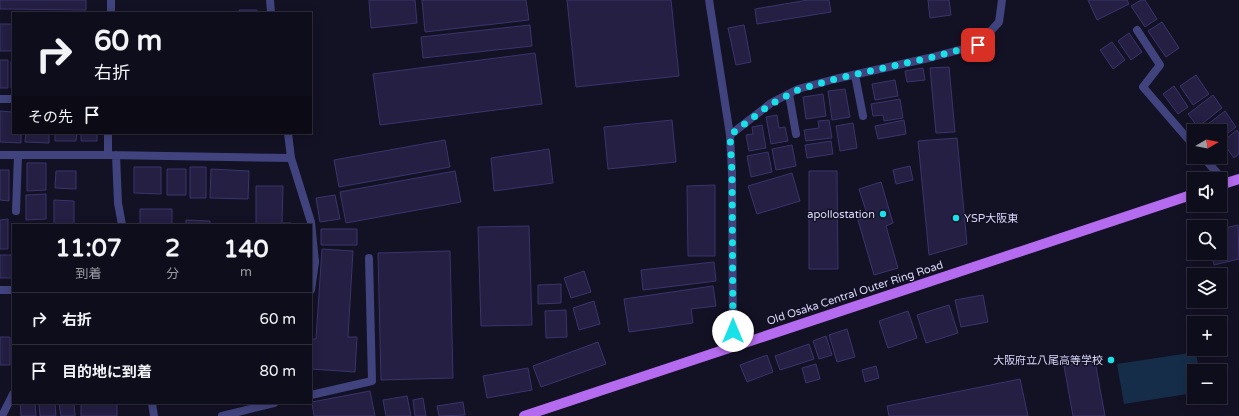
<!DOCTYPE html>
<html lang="ja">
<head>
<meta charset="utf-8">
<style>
	body { margin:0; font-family:"Varela Round","Noto Sans JP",sans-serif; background:#1c1b28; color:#f1f3f6; height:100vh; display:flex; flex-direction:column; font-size:15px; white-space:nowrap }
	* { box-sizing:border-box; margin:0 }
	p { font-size:13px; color:#9b9ca3 }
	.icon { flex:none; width:22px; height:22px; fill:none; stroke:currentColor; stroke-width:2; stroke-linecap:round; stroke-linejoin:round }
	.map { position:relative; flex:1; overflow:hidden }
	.details { position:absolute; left:12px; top:224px; width:300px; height:180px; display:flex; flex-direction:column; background:#0e0d1b; border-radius:0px; box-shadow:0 2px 10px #0003,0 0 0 1px #2e2d3a }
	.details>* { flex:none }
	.top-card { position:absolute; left:12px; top:12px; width:300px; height:122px; border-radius:0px; box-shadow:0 2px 10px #0003,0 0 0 1px #2e2d3a; background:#0e0d1b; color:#f1f3f6; overflow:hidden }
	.needle { width:26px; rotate:81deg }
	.fabs { position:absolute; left:1187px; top:124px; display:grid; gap:8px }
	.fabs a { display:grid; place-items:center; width:40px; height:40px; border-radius:0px; background:#0e0d1b; box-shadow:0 2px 10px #0003,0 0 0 1px #2e2d3a; font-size:20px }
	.pin { position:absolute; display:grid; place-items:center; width:34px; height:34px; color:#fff; margin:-17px; border-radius:8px; box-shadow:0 2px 6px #0006 }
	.me { position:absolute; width:44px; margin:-22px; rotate:0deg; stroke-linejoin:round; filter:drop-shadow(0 0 3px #0008) }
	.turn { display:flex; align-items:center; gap:14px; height:84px; padding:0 16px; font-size:18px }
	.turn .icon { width:52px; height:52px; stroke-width:2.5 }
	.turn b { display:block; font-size:28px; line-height:34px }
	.then { display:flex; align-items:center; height:38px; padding:0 16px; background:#0003; gap:8px; font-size:15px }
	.eta { display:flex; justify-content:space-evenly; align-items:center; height:68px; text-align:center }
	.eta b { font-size:24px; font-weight:700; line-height:28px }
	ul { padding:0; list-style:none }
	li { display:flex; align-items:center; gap:12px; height:52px; padding:0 16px; border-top:1px solid #2e2d3a }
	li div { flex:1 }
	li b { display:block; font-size:15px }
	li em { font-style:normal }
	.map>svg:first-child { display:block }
</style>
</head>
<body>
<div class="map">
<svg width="1239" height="416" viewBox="0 0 1239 416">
	<rect width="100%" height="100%" fill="#131124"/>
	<!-- water -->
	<path fill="#162d4a" d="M1196,352L1199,371H1194V393L1124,404L1117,364Z"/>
	<!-- building -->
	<path fill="#241f43" stroke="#3b346d" d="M0,0H86V10L0,9Z
		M369,0H415L417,23L371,28Z
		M422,0H526L529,20L425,32Z
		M567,0H671L679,76L576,87Z
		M808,0H829L831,12L757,24L755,9Z
		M928,0H949L951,15L930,18Z
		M1088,0H1127L1129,4L1097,20Z
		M1141,0H1145L1157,19L1145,27L1131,6Z
		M239,10H257V13H240Z
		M1162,22L1179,48L1166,57L1148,31Z
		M0,24H13V51H0Z
		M530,25L532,46L423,58L421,37Z
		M744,25L751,62L736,65L728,28Z
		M1129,33L1142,52L1131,60L1118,41Z
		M1112,42L1125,60L1113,69L1100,50Z
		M535,53L542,104L380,125L373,74Z
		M0,60H8V88H0Z
		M11,61H13V88H11Z
		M949,67L955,132L936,133L930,68Z
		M923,68L925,80L907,82L905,71Z
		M1196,75L1209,94L1193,105L1180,86Z
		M895,80L898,96L875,100L872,84Z
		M1174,86L1188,107L1178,114L1163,94Z
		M845,89L850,117L832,120L828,91Z
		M823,94L826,116L806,119L803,97Z
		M1213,95L1222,108L1198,127L1188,114Z
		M900,99L903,118L884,121L883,115L873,116L871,104Z
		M0,111L13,112V133H21V143L0,142Z
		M1225,111L1236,127L1220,139V131H1212L1208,124Z
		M777,115L779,128L785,127L788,141L771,144L766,117Z
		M672,120L676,162L608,169L604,127Z
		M829,120L832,138L806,141L804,130L819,128L818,121Z
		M904,120L906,134L878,139L875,126Z
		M853,123L857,148L840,151L836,126Z
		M762,125L766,148L749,151L746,135L753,134L752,127Z
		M1237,130L1239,133V154L1234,158L1222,142Z
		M26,133H49V143L25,142Z
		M55,133H77L76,141H55Z
		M81,133H97V141H81Z
		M957,138L967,244L929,255L918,141Z
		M445,140L450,167L339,187L334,160Z
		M831,141L833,154L807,158L805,145Z
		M792,145L796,166L776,170L772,149Z
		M549,149L553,183L494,191L491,158Z
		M768,152L772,172L751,177L747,156Z
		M27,163H46V190L27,191Z
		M910,166L913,180L896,184L893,170Z
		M134,167H161V194L134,193Z
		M190,167H206V198H190Z
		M167,169H186V195H167Z
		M211,169L249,171L248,199L210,198Z
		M0,170H9V201L0,200Z
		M56,171H76V189L55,188Z
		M455,171L461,202L346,223L340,192Z
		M809,171H837L838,269H809Z
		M792,173L800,201L757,214L748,186Z
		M881,182L893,223L886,226L898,268L874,275L858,220L868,217L859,189Z
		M715,185V256H688L687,186Z
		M256,186H283L282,223H291V225H256Z
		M46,194V219L26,220V195Z
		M335,195L340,219L320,222L316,198Z
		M54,200L74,201V225H54Z
		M140,209H172V225H140Z
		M8,219V249H0V220Z
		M186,220L210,221V225H186Z
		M1238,225L1239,259L1214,265L1211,253H1220V229Z
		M529,226L532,325L481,326L478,227Z
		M321,229H357V245H321Z
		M322,249L353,251L348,337H357L355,372L311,369V339H316Z
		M450,251L453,378L381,380L378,253Z
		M0,255H13V278H0Z
		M714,262L716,281L643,290L641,270Z
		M584,271L591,292L571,298L564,278Z
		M561,284V303L538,304V285Z
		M713,286L716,306L691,309L693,323L629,332L624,299Z
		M983,295L988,322L961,327L955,300Z
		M594,301L600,324L579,330L573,308Z
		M949,305L958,333L926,343L917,315Z
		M566,310L567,337L546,338L545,311Z
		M908,311L917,338L888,348L879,321Z
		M847,329L855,357L837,362L829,335Z
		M826,336L832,355L819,359L813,341Z
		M0,337H10V365H0Z
		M598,342L606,364L541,387L533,366Z
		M809,344L814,359L780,370L775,356Z
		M767,355L773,372L747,382L740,365Z
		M1095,361L1105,416H1073L1064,366Z
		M816,364L820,379L806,383L802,368Z
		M876,366L879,378L865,382L862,370Z
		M528,368L532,390L487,398L483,376Z
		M1020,379L1028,416H889L887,406Z
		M370,391L375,416H314L312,402Z
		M407,396L411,416H386L383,400Z
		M423,398L426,416H415L413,400Z
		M463,402L465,415L439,416L437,406Z
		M20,403H35L36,416H21Z
		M39,403H55L56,416H40Z
		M59,403H74L75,416H61Z
		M81,403H117V416H81Z"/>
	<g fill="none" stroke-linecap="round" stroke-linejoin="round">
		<!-- lane -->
		<path stroke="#41437e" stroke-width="8" d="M1137,30L1160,65L1143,87L1194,146
			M855,75L863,116
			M789,94L796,134
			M0,99H13
			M1203,157L1226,183
			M16,211L18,155
			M311,290L315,262"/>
		<!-- street -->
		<path stroke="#41437e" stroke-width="8" d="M270,0L271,13
			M709,0L730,135L732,173L733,347
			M111,13V0
			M730,135L771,103L798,89L835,79L929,58L978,45L999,22L1002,0
			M0,155H108L291,158L288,133
			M108,155V133
			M116,155L118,203L122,225
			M291,158L311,222L315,262
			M0,290H13
			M311,395L372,381L369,258
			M152,403L154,416
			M2,416L13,394
			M222,416L274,403"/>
		<!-- primary -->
		<path stroke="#b56bf0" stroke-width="10" d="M1220,185L1239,179
			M524,416L1194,194"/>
	</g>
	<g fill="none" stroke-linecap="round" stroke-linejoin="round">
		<!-- route -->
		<path stroke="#18e1e7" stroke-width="7" stroke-dasharray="0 12.6" d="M733,331L732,173L730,135L771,104L798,90L835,79L929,58L978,45"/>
	</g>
	<!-- markers -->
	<g fill="#18e1e7" stroke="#131124" stroke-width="1.5">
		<circle cx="883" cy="214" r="4"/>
		<circle cx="956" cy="218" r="4"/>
		<circle cx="1111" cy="360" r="4"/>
	</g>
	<g text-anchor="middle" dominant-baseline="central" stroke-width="3" stroke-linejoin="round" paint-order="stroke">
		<!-- poi labels -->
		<g font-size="11" fill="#dad8fb" stroke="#131124" text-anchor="end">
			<text x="875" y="214">apollostation</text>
			<text x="964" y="218" text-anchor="start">YSP大阪東</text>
			<text x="1103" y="360">大阪府立八尾高等学校</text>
		</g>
		<!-- street labels -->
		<g font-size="11" fill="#dad8fb" stroke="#131124">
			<text transform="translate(855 293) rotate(-18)">Old Osaka Central Outer Ring Road</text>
		</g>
	</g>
</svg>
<div class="fabs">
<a><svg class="needle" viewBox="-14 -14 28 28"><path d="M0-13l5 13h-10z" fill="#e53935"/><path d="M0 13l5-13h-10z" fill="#9b9ca3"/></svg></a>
<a><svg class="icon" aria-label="sound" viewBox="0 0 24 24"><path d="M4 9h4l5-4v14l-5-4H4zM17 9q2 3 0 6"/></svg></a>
<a><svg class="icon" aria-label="search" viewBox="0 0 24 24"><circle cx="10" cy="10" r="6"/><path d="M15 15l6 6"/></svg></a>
<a><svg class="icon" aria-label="layers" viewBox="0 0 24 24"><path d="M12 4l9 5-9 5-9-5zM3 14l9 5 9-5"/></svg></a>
<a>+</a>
<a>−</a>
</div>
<div class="pin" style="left:978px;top:45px;background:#d93025"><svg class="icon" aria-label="arrive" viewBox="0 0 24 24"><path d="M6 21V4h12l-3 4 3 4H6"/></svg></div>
<svg class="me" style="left:733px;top:331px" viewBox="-20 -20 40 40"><circle r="19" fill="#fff"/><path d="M0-13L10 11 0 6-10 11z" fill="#18e1e7"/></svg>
<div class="top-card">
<div class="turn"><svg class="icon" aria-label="right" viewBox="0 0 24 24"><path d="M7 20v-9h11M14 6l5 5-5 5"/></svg><div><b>60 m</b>右折</div></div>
<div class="then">その先<svg class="icon" aria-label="arrive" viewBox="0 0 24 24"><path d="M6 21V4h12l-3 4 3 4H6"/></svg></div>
</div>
<section class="details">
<div class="eta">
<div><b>11:07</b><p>到着</p></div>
<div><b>2</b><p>分</p></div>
<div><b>140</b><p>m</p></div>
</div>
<ul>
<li><svg class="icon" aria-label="right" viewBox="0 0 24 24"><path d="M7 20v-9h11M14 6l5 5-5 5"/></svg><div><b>右折</b></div><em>60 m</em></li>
<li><svg class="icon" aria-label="arrive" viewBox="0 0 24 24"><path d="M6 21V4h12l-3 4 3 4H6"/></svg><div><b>目的地に到着</b></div><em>80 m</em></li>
</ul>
</section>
</div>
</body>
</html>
